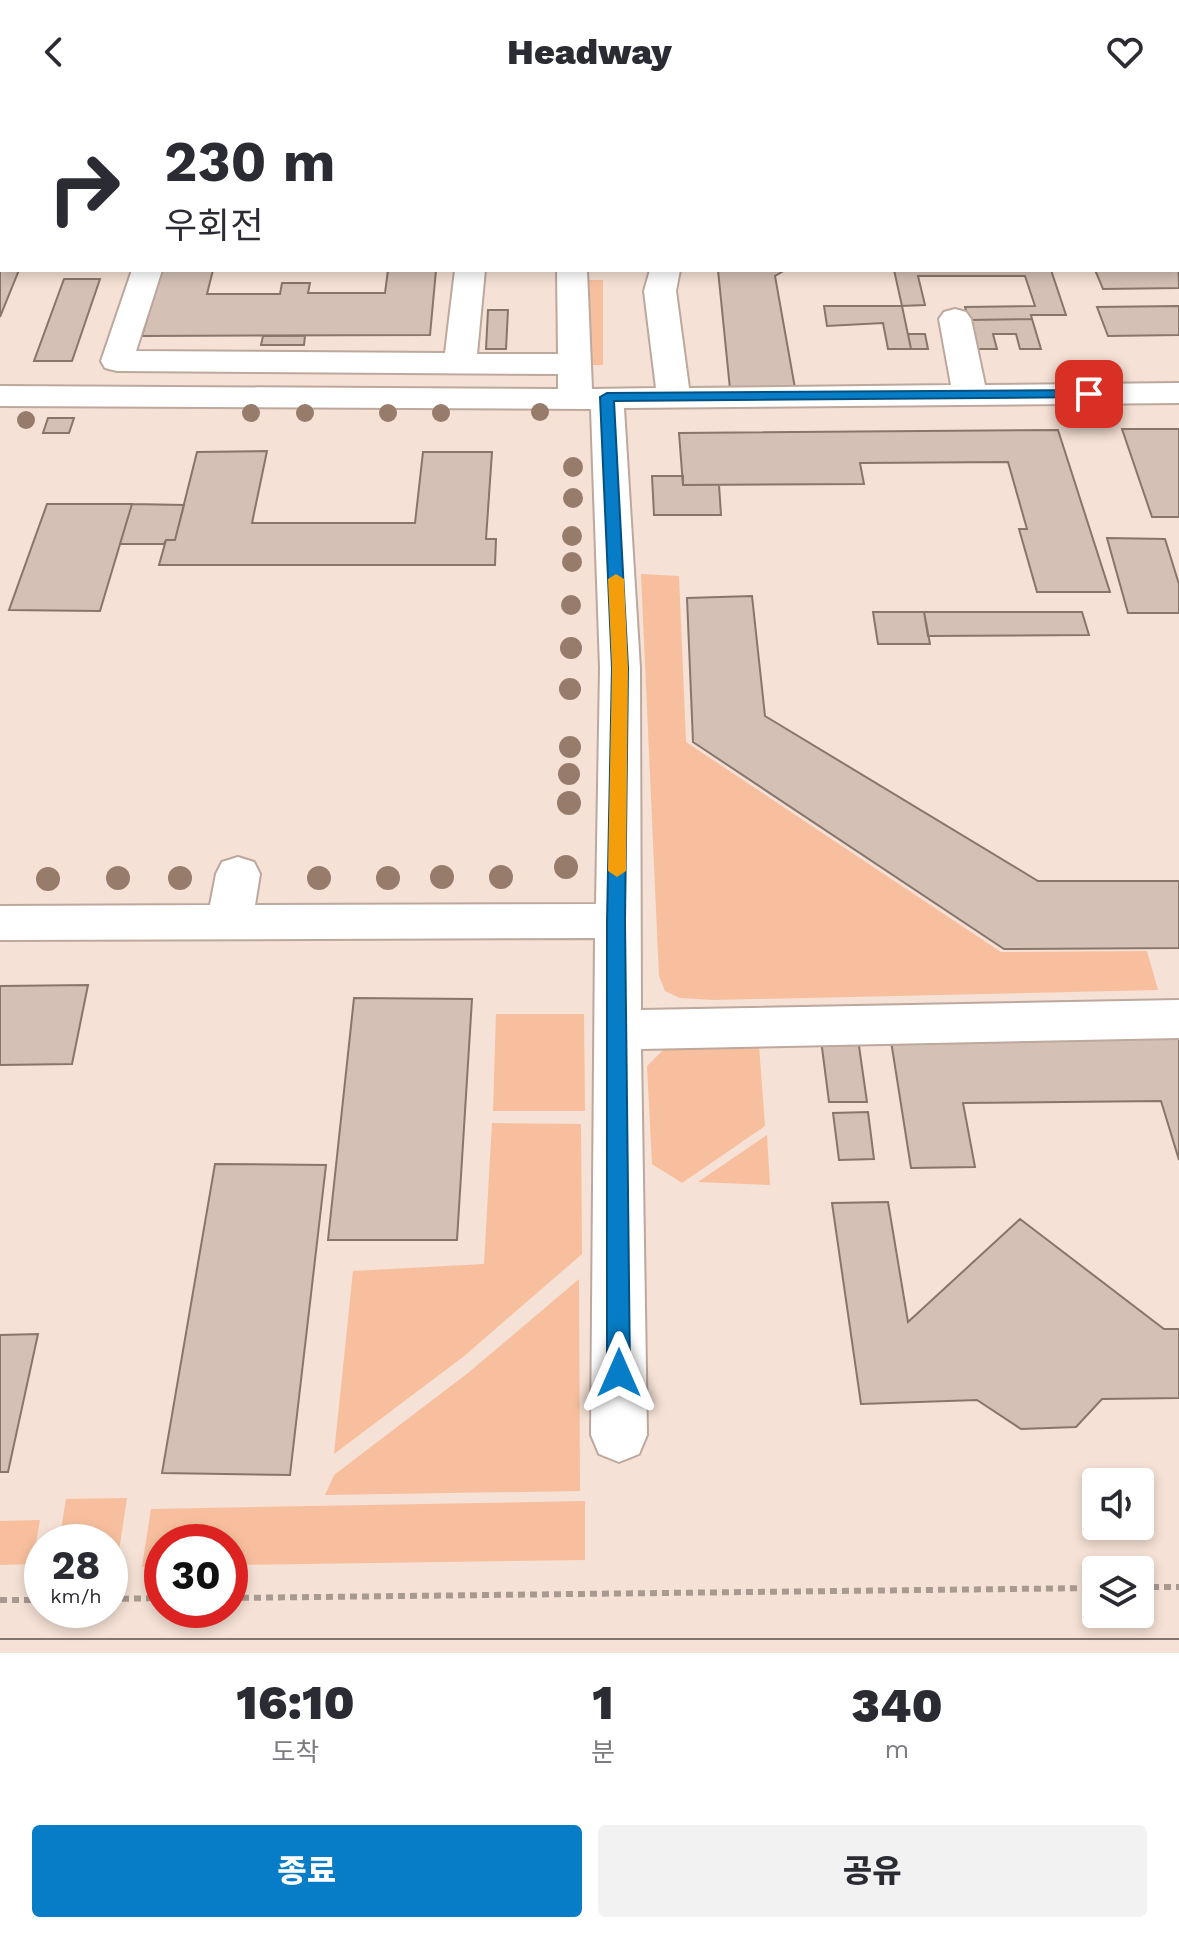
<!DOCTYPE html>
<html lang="ko">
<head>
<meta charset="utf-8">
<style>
	body { margin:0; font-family:"Work Sans","Noto Sans KR",sans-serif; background:#f2f2f3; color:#2b2b33; height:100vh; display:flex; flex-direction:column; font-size:30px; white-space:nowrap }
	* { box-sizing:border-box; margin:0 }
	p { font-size:26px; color:#7c7c81 }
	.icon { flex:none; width:44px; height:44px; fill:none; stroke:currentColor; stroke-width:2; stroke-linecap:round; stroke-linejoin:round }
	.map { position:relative; height:1549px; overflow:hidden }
	.details { display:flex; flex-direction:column; background:#fff; flex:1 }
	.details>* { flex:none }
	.hud { position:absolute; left:0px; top:0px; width:1180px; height:168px; box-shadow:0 4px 12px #0003; background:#fff; color:#2b2b33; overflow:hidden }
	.controls { position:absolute; left:1082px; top:1364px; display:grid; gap:16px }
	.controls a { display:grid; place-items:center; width:72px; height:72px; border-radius:8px; background:#fff; box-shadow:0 4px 12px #0003; font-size:40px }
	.speed { position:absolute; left:24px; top:1420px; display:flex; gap:16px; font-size:40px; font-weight:700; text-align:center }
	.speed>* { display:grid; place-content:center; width:104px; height:104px; border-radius:50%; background:#fff; box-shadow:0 4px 12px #0003; line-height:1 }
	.speed small { font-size:20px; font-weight:400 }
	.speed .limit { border:12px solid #d22; background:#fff; color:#111 }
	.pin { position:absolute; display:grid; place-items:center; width:68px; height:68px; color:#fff; margin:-34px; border-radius:16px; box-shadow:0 4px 12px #0006 }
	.me { position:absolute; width:88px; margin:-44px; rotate:0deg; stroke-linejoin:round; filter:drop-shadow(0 0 6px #0008) }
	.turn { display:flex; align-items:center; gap:28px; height:168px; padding:0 32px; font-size:36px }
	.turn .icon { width:104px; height:104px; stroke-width:2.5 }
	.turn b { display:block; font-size:56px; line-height:68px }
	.eta { display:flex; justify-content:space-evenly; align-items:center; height:136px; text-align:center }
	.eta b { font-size:48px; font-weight:800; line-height:56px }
	.button { display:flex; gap:16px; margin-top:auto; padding:16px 32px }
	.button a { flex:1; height:92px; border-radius:8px; background:#067dc6; color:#fff; font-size:32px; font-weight:800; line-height:92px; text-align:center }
	.button a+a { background:#f2f2f3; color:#2b2b33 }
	header { display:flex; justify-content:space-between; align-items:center; height:104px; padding:0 32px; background:#fff; font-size:36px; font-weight:800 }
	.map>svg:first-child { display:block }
</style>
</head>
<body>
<header><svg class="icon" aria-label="back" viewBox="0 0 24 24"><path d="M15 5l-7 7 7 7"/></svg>Headway<svg class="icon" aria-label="heart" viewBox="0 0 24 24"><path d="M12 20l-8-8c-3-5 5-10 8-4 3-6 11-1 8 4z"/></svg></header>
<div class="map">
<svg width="1179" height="1549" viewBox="0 0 1179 1549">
	<rect width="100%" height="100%" fill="#f5e1d5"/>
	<!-- green -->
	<path fill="#f7bf9d" d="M587,176H603V261H587Z
		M641,470L679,472L686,638L1001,848L1147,847L1158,886L713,896L680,894L665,887L659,872Z
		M496,910H584L585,1007H493Z
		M759,942L765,1022L682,1079L652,1060L647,962L665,944Z
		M492,1019L581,1020L582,1150L463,1253L334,1350L353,1167L484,1160Z
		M767,1031L770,1081L698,1078Z
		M579,1175L580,1387L325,1391L334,1371L468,1269Z
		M127,1394L118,1453H110V1438H59L66,1395Z
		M585,1397V1456L230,1461V1438H162V1462L142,1463L151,1405Z
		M40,1416L32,1460L0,1461V1417Z"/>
	<!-- building -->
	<path fill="#d4c0b5" stroke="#88766b" stroke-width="2" d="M760,0H830L834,2H753Z
		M1178,148L1179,184L1103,185L1095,166H1178Z
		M0,163L2,166H19L0,213Z
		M162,166H213L207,190H280L282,179H310L308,189H385L388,166H436L430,231L142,232Z
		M718,166H785L775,172L795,284L730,285Z
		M894,166H1051L1066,211H1031L1032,215L969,216L965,203L1035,202L1025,172H918L925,201L902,202Z
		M64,175H100L72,257H34Z
		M824,202H902L911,245H888L883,219L827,222Z
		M1179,202V231L1108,232L1097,203Z
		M488,206H508L506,245H486Z
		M1032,215L1041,245H1020L1016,230H993L997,245H976L969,216Z
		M908,230H925L928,245H911Z
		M263,232H305L304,241H261Z
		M48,314H74L69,329H43Z
		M1122,325H1179V413H1152Z
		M1058,326L1110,488H1037L1019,425H1027L1008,358L860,359L864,380L683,381L679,329Z
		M267,347L252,419H415L423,348H492L486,435H496L495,461H159L166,436H175L197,348Z
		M652,372H683V381H719L721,411H654Z
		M47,400H132L100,507L9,506Z
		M132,400L184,401L175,436H166L164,440H120Z
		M1107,434L1165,435L1179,480V509H1128Z
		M752,492L765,612L1038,777H1179V844L1004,845L693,638L687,494Z
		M873,508H924L930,540H878Z
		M924,508H1082L1089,531L928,532Z
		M88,881L72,960L0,961V882Z
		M354,894L472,895L457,1136H328Z
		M1179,934V1056L1161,997L963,999L975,1063L911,1064L891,937Z
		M858,935L867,998H829L821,936Z
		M868,1008L874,1055L839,1056L833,1009Z
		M215,1060L326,1061L290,1371L162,1369Z
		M888,1098L908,1218L1020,1115L1164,1225H1179V1294L1102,1295L1076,1323L1021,1325L977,1296L861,1300L832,1099Z
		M38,1230L8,1368H0V1231Z"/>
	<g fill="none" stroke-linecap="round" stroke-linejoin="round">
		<defs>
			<path id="minor" d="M16,0H44V2H16Z
				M463,0H491L493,2H465Z
				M539,0H567V2H539Z
				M913,0H941V2H913Z
				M2,68V90L0,91V69Z
				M132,166H162L136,247L445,249L455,166H485L477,250H558L557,166H587L592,285L656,284L644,187L650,166H680L676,187L689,284L951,281L939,215L944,208L955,205L966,208L971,215L985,281L1179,279V299L624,304L640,564L641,906L1179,896V934L641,945L647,1331L639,1350L619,1358L599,1350L591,1331L595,834L0,836V802L210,801L216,770L222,758L238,753L254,758L260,770L255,801L596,800L600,564L591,305L0,302V282L558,285V270L117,267L105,264L101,257Z"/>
		</defs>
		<!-- minor casing -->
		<use href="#minor" stroke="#bca89d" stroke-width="4"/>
		<!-- path -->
		<path stroke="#a99a91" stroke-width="6" stroke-dasharray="7 5" stroke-linecap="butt" d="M1140,1483H1179
			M230,1494L1096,1484
			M110,1495L162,1494
			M0,1496H42"/>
		<!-- minor -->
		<use href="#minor" fill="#fff" fill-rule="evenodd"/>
		<!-- tram -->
		<path stroke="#82756e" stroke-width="2" d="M0,1535H1179"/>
	</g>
	<!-- trees -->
	<g fill="#987c6b">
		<circle cx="540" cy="308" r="9"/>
		<circle cx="251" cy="309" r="9"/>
		<circle cx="305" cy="309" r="9"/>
		<circle cx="388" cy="309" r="9"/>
		<circle cx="441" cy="309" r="9"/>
		<circle cx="26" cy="316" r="9"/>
		<circle cx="573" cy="363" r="10"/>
		<circle cx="573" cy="394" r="10"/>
		<circle cx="572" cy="432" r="10"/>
		<circle cx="572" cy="458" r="10"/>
		<circle cx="571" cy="501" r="10"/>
		<circle cx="571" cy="544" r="11"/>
		<circle cx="570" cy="585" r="11"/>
		<circle cx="570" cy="643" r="11"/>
		<circle cx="569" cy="670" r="11"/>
		<circle cx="569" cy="699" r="12"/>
		<circle cx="566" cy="763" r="12"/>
		<circle cx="442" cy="773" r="12"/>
		<circle cx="501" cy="773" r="12"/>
		<circle cx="118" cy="774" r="12"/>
		<circle cx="180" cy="774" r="12"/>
		<circle cx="319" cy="774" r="12"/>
		<circle cx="388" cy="774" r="12"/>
		<circle cx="48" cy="775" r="12"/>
	</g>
	<!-- route -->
	<path fill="#067dc6" stroke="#045181" stroke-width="2" d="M1089,286L1094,287V293L614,297L628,564L625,817L630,1269L627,1276L619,1279L611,1276L607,1269V817L612,564L600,293L607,289Z"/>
	<!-- slow -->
	<path fill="#f59e0b" d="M616,470L624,475L628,564L626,767L617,773L608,767L612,564L608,475Z"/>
</svg>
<div class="controls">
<a><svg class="icon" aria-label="sound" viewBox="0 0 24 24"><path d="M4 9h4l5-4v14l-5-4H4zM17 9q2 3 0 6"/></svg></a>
<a><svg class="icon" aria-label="layers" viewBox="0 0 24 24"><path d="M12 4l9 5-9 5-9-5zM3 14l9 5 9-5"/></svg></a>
</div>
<div class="speed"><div>28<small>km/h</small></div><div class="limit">30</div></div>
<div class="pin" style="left:1089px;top:290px;background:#d93025"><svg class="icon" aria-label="arrive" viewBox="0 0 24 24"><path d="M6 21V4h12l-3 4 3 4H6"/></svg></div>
<svg class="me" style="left:619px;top:1269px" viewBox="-20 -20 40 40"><path d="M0-17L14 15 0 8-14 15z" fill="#067dc6" stroke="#fff" stroke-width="4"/></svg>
<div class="hud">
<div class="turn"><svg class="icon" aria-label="right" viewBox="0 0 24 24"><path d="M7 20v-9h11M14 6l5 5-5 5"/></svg><div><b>230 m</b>우회전</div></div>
</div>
</div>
<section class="details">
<div class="eta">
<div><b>16:10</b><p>도착</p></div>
<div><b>1</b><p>분</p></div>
<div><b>340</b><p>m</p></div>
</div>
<div class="button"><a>종료</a><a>공유</a></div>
</section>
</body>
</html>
